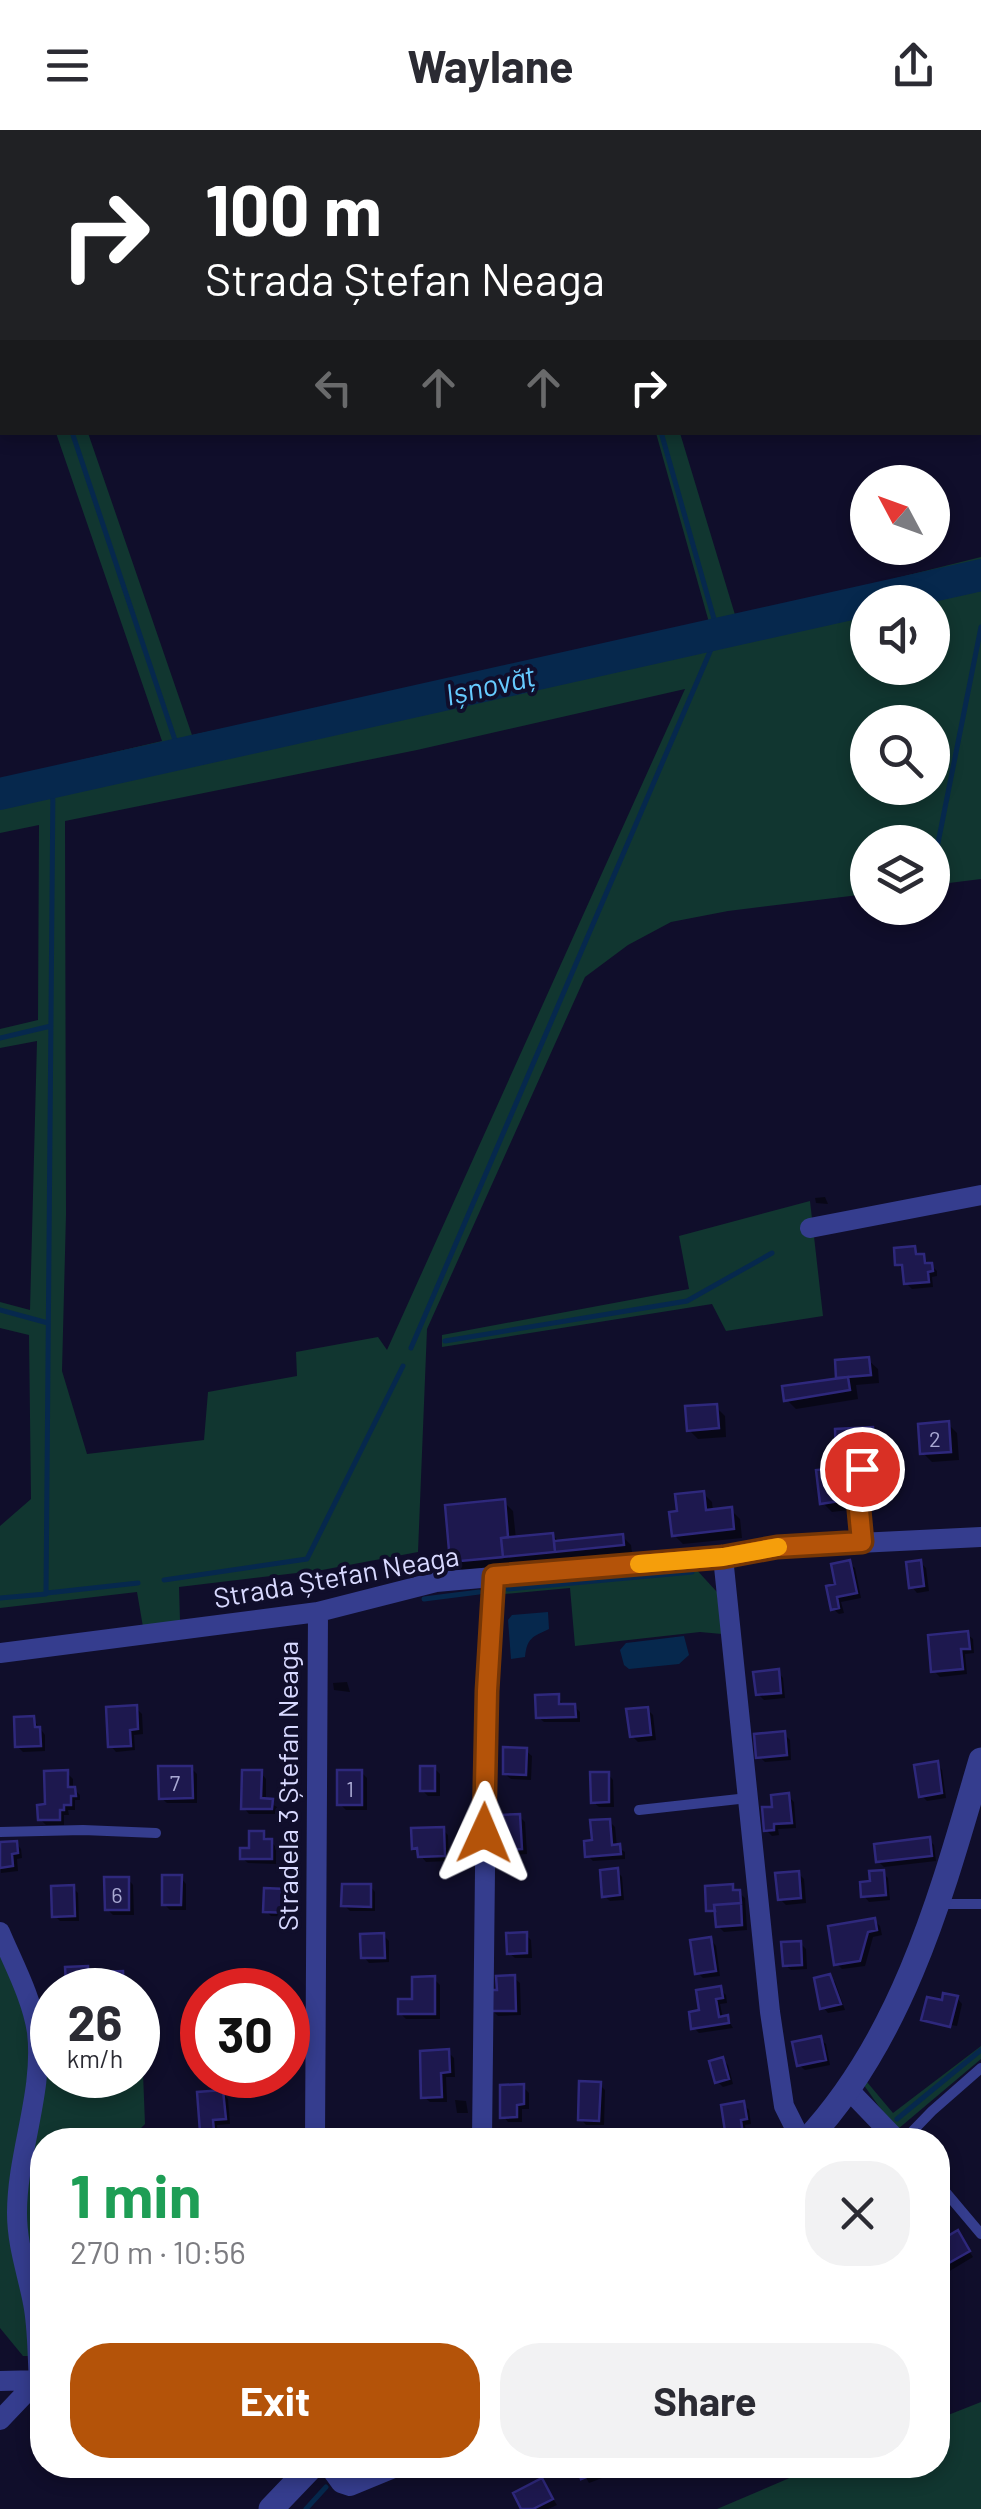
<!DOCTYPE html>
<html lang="en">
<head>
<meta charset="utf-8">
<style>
	body { margin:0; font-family:Barlow,sans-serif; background:#f2f2f3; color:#2b2b33; height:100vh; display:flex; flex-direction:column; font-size:38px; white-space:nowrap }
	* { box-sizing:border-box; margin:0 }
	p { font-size:32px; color:#7c7c81 }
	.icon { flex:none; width:55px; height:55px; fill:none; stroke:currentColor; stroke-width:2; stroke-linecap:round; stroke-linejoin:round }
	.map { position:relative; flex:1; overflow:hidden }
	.drawer { position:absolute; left:30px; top:1998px; width:920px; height:350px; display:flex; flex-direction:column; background:#fff; border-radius:40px; box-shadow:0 5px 15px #0003 }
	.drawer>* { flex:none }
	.banner { position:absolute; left:0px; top:0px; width:982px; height:305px; box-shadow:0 5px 15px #0003; background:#202124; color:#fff; overflow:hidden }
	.needle { width:65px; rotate:311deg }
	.fabs { position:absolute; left:850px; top:335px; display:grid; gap:20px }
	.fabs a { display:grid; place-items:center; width:100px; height:100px; border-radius:50%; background:#fff; box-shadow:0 5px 15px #0003; font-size:50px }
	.speed { position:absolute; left:30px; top:1838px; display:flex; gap:20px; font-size:50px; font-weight:700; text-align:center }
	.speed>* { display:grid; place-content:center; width:130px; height:130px; border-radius:50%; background:#fff; box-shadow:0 5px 15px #0003; line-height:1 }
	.speed small { font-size:25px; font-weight:400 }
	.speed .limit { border:15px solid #d22; background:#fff; color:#111 }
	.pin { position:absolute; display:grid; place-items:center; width:85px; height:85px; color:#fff; margin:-42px; border:5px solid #fff; border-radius:50%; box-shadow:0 2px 10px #0007 }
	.me { position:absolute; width:110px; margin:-55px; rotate:1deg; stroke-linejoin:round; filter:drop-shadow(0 0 8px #0008) }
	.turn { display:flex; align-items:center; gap:35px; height:210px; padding:0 40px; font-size:45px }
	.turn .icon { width:130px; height:130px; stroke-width:2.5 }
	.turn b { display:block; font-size:70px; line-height:85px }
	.lanes { display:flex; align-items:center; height:95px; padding:0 40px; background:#0003; justify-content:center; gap:50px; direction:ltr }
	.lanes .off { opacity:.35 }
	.round { display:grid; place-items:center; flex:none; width:105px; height:105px; border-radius:40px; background:#f2f2f3 }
	.overview { display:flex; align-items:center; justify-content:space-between; height:170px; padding:0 40px }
	h1 { font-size:60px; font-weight:700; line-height:75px; color:#1e9e55 }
	.action { display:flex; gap:20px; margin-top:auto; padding:20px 40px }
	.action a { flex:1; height:115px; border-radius:40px; background:#b45309; color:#fff; font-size:40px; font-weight:700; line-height:115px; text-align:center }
	.action a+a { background:#f2f2f3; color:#2b2b33 }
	header { display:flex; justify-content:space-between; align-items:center; height:130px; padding:0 40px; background:#fff; font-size:45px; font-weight:700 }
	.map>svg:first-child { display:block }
</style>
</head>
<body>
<header><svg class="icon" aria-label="menu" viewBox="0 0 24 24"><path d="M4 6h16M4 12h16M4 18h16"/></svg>Waylane<svg class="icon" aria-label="share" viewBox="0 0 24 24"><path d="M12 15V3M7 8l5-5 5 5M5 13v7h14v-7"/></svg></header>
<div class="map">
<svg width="981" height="2379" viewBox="0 0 981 2379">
	<rect width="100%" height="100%" fill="#100e2b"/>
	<!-- green -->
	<path fill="#113630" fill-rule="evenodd" d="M56,303H88L192,605L710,496L656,303H680L736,488L981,427V749L933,755L932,712H868L867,764L728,781L671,792L628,815L585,847L427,1199L418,1422L322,1440L179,1457L180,1491L143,1497L137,1462L0,1478V1396L31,1369L29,1205L0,1198V1172L30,1180L37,911L0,918V899L38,890L39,695L0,703V649L162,611ZM868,472H932V538H868ZM685,559L387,1220L378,1207L296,1222L297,1246L208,1262L204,1310L87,1324L62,1241L66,1084L65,691L417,620ZM868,592H932V658H868Z
		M810,1071L823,1186L726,1201L712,1174L442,1217V1205L689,1159L679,1106Z
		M694,1437L717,1462L722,1504L700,1502L575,1516L570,1458L504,1464L499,1471L503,1454Z
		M0,1818L22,1873L32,1921L15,2029L31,2192L29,2226H23L0,2198Z
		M914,1863L867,1952L893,1983L981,1916V1929L898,1999L887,1988L861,1951Z
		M48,1898H52V1945L143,1943L145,1994L140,1999L141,2010H42V2212L23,2077Z
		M981,2272V2379H717L820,2335H938V2289Z"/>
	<!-- water -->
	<path fill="#06284d" d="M548,1482L549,1499C532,1507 527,1508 525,1527L511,1529L508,1490L512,1485Z
		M684,1506L689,1525L679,1534L629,1539L624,1535L620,1520L626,1513Z"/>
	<!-- shadow -->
	<path fill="#0007" d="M825,1067L828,1074L816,1073L815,1068Z
		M914,1119L937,1141V1146L932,1147L933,1157L912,1159L906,1153L903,1140L897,1134Z
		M868,1230L878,1239L879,1253L856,1255L858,1269L796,1279L787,1270L839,1250L837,1233Z
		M716,1277L725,1286L726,1307L698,1309L689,1300Z
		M948,1294L957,1303L959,1330L932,1332L923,1323Z
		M872,1299L881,1308L883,1334L848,1336L838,1327Z
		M835,1340L844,1349L848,1380L832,1382L823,1373Z
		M703,1363L712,1372L713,1382L731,1380L740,1389L742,1408L683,1414L674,1405L680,1383Z
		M504,1372L513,1381L516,1409L552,1405L560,1412L622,1406L631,1415L632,1423L462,1440L453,1431Z
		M920,1432L926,1438L929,1461L917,1463L912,1457Z
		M849,1433L855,1438L861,1468L841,1472L844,1483L839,1484L833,1479L838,1456Z
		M967,1504L973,1509L974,1523L965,1524L967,1544L940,1547L934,1541Z
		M778,1542L783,1548L785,1568L764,1570L758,1564Z
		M347,1552L350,1562L334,1560L333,1553Z
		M558,1567L564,1576H574L580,1582V1592H544L538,1587Z
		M136,1578L142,1584L143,1604L134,1605L135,1620L116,1622L111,1616Z
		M647,1579L653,1585L656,1610L638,1612L632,1606Z
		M33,1589L45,1605V1621L23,1622L17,1616Z
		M784,1604L790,1610L791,1630L765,1632L759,1626Z
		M526,1621L532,1626L531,1650L511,1649L505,1644Z
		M937,1634L942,1640L946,1668L927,1671L921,1665Z
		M191,1638L197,1644V1673H167L161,1668Z
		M434,1638L440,1644V1666H428L422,1660Z
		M361,1642L367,1648V1680H346L340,1674Z
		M67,1643L73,1649V1658L80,1665V1670H75V1680H68L69,1685H64V1695H46L40,1689Z
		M261,1643L266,1649V1671L277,1677V1684H249L244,1678Z
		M608,1644L613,1650L614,1677H599L593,1672Z
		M788,1666L794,1672L796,1698L778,1699L779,1705L772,1706L766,1700L775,1679Z
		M519,1686L525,1692L527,1724L510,1725L504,1719Z
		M609,1691L615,1697L617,1717L625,1722V1729L593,1731L588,1726Z
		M443,1700L448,1705L449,1731L426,1732L414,1718Z
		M263,1704L276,1717V1734L248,1733L242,1728Z
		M929,1710L934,1715L936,1731L884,1737L878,1731Z
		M16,1713L21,1719L22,1728L17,1729L18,1741L1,1743L0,1715Z
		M617,1741L622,1747L624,1770L610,1771L604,1766Z
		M798,1743L804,1749L806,1773L786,1775L780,1769Z
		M883,1743L888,1748L890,1770L869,1772L864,1766Z
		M181,1748L186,1754V1780H170L164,1774Z
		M128,1749L133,1755L134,1785H113L107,1779Z
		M370,1756L375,1762V1781H350L344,1775Z
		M732,1757L745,1768L747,1800L724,1802L718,1796L717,1786L709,1780Z
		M73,1758L78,1763L79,1791H60L55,1786Z
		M285,1761L297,1777V1787L271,1786L266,1781Z
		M874,1790L880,1796L882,1805L873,1807L865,1836L842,1839L837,1834Z
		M383,1805L389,1811V1832L369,1833L364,1827Z
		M526,1805L531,1810L532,1828H515L509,1823Z
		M711,1810L716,1816L720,1846L703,1848L698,1843Z
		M800,1813L806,1819L807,1839L791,1840L785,1835Z
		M87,1839L93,1844V1858L74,1859L68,1853Z
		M122,1844L128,1849V1860H105Z
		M829,1847L835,1852L845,1880L828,1883L823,1877Z
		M514,1848L520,1853L521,1885L498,1886L492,1880Z
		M434,1849L440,1855V1889H406L400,1883Z
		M720,1859L726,1865L727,1873L720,1874L723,1889L727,1888L733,1898L699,1903L694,1898Z
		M957,1868L962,1874L957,1896L924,1890L943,1873Z
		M820,1909L826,1914L830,1935L805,1940L799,1935Z
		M448,1922L454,1928L455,1947H446L447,1972H430L424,1967Z
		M723,1930L728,1935L733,1954L723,1957L717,1951Z
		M599,1954L605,1960L604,1995H586L581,1989Z
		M523,1957L529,1963V1979H522V1992H508L503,1986Z
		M223,1963L228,1969L230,1994L217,1995L218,2006H208L202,2001Z
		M455,1970L466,1971L468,1983H457Z
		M743,1974L749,1980L751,1994L745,1995L747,2010H731L728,2007Z
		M957,2103L973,2127L948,2142L938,2129V2115Z
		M579,2335H615L618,2342L589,2353Z
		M542,2352L557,2375L548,2379H524Z"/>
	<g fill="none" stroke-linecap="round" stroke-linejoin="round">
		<!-- stream -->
		<path stroke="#06284d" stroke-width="5" d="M575,0L576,2
			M946,0L947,2
			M0,88L2,96
			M980,93L981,96
			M72,302L179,622
			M935,728L981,497
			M0,908L51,896
			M0,1180L48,1193
			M445,1211L687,1171L772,1123
			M411,1218L718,503L661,302
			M164,1450L307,1429L403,1236
			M508,1459L692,1442
			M47,1463L138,1453
			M0,1468L46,1464L53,652
			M424,1469L479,1462
			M897,1989L981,1920
			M874,2010L876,2009
			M347,2336L348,2335
			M306,2379L326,2357"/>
		<!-- river -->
		<path stroke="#06284d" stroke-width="32" d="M0,664L981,445"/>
	</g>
	<!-- building -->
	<path fill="#1d184e" stroke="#2e287c" stroke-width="2.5" d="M915,1116L916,1124H924L925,1133H932L933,1141L928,1142L929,1152L904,1154L902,1135H895L894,1118Z
		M869,1227L871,1245L836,1248L835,1230Z
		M848,1247L850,1260L784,1271L782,1256Z
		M717,1274L719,1298L687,1301L685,1276Z
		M949,1291L951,1322L920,1324L918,1294Z
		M873,1297L875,1326L836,1328L835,1299Z
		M836,1338L840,1371L820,1374L816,1340Z
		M704,1361L706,1380L732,1377L734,1399L672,1406L669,1382L677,1381L675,1364Z
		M505,1369L508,1407L501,1408L503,1427L450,1432L445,1375Z
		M553,1403L555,1422L503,1427L501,1408Z
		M623,1404L624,1415L555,1422L554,1411Z
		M850,1430L857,1463L837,1467L839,1478L831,1480L826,1456L835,1454L831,1434Z
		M921,1430L924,1456L909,1458L906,1432Z
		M968,1501L970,1519H961L963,1539L931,1542L928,1505Z
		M779,1539L781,1563L756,1565L753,1542Z
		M559,1564V1574H575L576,1587L536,1588L535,1565Z
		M137,1575L138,1599L130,1600L131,1616L108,1617L106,1577Z
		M648,1577L651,1605L630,1607L626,1579Z
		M34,1586L35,1597H40L41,1616L15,1617L14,1587Z
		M785,1601L787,1625L756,1628L754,1604Z
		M503,1617L527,1618L526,1645L503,1644Z
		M938,1631L942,1663L919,1667L914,1635Z
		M158,1636H192L193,1668L159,1669Z
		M420,1636H435V1661H420Z
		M68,1640V1657H75L76,1666H71V1675H64V1680H60V1690H38L37,1675L45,1674L44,1641Z
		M242,1640H262L261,1668L273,1669L272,1679H241Z
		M337,1640H362V1675H337Z
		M590,1642H609V1672L591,1673Z
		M789,1663L792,1693L774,1694V1700L764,1701L762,1677H772L771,1665Z
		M520,1684L522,1719L502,1720L500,1685Z
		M610,1689L612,1715L620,1714L621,1724L585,1727L584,1711L592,1710L590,1690Z
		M444,1697L445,1726L418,1727L417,1718L412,1719L411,1698Z
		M249,1701H264V1709H272V1729H240V1718H249Z
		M930,1707L932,1726L876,1732L874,1714Z
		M17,1711L18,1723L12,1724L13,1736L0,1738V1712Z
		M618,1738L620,1765L602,1767L600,1740Z
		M884,1740L886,1765L861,1767L860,1752L870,1751L869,1741Z
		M799,1741L801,1768L778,1770L775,1743Z
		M162,1745H182L181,1775H162Z
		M104,1747H129V1780H105Z
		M342,1754H371V1777L341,1776Z
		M733,1754V1760H740L741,1773L714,1775L715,1781H706L705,1756Z
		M74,1755L75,1786L52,1787L51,1756Z
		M264,1758L286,1759V1768L293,1769L292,1783L263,1782Z
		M741,1773L742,1795L716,1797L714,1775Z
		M875,1788L877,1800L868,1802L860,1831L834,1835L828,1796Z
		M527,1802V1823L507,1824L506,1803Z
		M384,1803L385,1828H361L360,1804Z
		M711,1807L716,1841L695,1844L690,1810Z
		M801,1811L802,1835L783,1836L781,1812Z
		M88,1836V1854H66L65,1837Z
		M123,1841L124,1860H102L101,1842Z
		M830,1844L841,1874L820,1879L814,1848Z
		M515,1845L516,1881H490L489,1860H497L496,1846Z
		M435,1846V1884H398V1869H412V1847Z
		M721,1856L723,1868L716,1869L719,1887L728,1885L729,1893L691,1899L689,1882L699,1880L696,1860Z
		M943,1863L958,1866L950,1897L921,1890L927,1867L942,1870Z
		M821,1906L826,1930L797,1936L792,1912Z
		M449,1919L450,1942L441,1943L442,1967L421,1968L420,1921Z
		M723,1927L729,1949L715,1953L709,1931Z
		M579,1951L601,1952L599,1991L578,1990Z
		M524,1954V1974L517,1975V1987L500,1988V1955Z
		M223,1960L226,1989L213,1990L214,2001L200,2002L197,1962Z
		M744,1971L747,1989L741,1990L743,2005L726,2008L721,1975Z
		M958,2100L970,2121L940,2138L938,2112Z
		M576,2335H614V2336L581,2349Z
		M542,2348L553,2369L533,2379H521L513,2363Z"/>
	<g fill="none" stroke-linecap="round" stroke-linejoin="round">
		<!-- service -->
		<path stroke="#353d8e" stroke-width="10" d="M921,0L922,2
			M980,203L981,207
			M862,1412L856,1348L862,1339L883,1338
			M639,1680L748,1668
			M0,1702L83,1700L156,1703
			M940,1774H981
			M904,2010L932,1981L981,1938
			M938,2053L981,2104"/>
		<!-- minor -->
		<path stroke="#353d8e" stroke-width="20" d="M810,1098L981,1065
			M723,1427L770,1882L784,1976L801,2010
			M0,1523L318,1482L436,1452L723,1427L777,1417L981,1407
			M0,1802C13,1833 32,1868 37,1902C44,1962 17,2023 17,2083C17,2115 27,2142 33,2173C38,2198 37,2224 39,2249L0,2290
			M848,1959L897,2010
			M315,2010L318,1482
			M482,2010L487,1561L495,1446
			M0,2251L42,2250
			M328,2335L341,2353L350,2356L401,2335"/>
		<!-- tertiary -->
		<path stroke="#353d8e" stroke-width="25" d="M807,2010C904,1906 942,1763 981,1630
			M271,2379L313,2335"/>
	</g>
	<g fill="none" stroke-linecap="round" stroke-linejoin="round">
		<defs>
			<path id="route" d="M484,1703L487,1561L494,1446L723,1427L777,1417L862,1412L856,1348L862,1339"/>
		</defs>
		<!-- route casing -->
		<use href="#route" stroke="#753606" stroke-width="25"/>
		<!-- route -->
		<use href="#route" stroke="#b45309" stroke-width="18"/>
		<!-- slow -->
		<path stroke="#f59e0b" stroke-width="18" d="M639,1434L723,1427L778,1417"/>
	</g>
	<g text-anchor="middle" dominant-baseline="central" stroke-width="8" stroke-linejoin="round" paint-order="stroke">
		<!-- number labels -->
		<g font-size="22" fill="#a9a9d3">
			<text x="935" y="1308">2</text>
			<text x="175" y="1652">7</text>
			<text x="350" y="1658">1</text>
			<text x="117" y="1764">6</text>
		</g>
		<!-- street labels -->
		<g font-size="28" fill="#d8d9ff" stroke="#100e2b">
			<text transform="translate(336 1446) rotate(-10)">Strada Ștefan Neaga</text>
			<text transform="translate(287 1656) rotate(-90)">Stradela 3 Ștefan Neaga</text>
		</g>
		<!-- water labels -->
		<g font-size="30" font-style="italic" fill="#66cbff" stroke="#100e2b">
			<text transform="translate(490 554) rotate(-13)">Ișnovăț</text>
		</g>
	</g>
</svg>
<div class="fabs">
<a><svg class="needle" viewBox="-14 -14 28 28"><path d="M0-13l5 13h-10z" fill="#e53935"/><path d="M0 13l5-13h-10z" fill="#7c7c81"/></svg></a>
<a><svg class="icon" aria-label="sound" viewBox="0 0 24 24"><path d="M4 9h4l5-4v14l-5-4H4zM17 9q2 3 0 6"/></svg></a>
<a><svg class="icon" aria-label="search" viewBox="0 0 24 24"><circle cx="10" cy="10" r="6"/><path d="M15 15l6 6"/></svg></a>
<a><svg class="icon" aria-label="layers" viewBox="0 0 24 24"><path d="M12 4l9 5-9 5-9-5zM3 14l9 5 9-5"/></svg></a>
</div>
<div class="speed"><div>26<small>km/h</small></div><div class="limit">30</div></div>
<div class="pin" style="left:862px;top:1339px;background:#d93025"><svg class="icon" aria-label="arrive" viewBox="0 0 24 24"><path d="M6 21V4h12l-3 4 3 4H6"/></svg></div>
<svg class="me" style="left:484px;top:1703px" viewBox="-20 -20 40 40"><path d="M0-17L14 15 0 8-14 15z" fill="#b45309" stroke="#fff" stroke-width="4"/></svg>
<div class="banner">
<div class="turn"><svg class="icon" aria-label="right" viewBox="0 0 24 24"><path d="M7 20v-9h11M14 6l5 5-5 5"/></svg><div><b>100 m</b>Strada Ștefan Neaga</div></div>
<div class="lanes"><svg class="icon off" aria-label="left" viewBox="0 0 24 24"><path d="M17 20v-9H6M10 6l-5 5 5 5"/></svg><svg class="icon off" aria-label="ahead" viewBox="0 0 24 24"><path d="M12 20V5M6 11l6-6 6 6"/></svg><svg class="icon off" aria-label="ahead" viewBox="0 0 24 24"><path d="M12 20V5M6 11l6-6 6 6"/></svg><svg class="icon" aria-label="right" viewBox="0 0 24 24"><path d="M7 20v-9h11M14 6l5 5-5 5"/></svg></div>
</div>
<section class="drawer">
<div class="overview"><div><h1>1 min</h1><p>270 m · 10:56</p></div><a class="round"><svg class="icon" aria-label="close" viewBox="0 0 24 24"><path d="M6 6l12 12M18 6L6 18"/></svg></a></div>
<div class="action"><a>Exit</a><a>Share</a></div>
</section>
</div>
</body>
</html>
